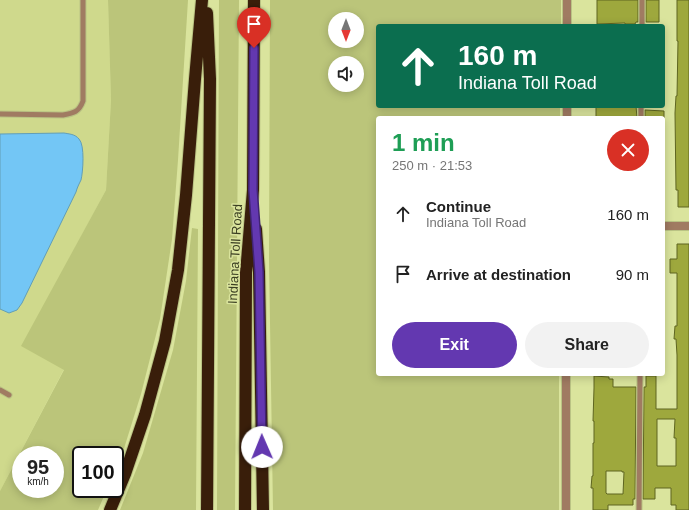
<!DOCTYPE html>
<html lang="en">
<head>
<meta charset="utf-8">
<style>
	body { margin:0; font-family:Helvetica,sans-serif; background:#f2f2f2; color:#222; height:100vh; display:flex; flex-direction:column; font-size:15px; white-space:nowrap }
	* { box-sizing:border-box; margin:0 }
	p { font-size:13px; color:#767676 }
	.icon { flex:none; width:22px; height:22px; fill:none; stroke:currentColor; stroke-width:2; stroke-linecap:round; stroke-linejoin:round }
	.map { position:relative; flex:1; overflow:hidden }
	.drawer { position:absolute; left:376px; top:116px; width:289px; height:260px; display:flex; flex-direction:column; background:#fff; border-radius:4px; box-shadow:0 2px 10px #0003 }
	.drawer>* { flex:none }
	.hud { position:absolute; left:376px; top:24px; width:289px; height:84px; border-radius:4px; box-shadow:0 2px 10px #0003; background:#0b6e4f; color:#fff; overflow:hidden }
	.needle { width:26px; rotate:180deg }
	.controls { position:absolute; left:328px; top:12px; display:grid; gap:8px }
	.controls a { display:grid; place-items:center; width:36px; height:36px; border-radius:50%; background:#fff; box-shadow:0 2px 10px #0003; font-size:20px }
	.speed { position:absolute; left:12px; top:446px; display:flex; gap:8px; font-size:20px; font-weight:700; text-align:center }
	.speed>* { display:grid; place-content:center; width:52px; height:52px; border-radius:50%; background:#fff; box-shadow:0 2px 10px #0003; line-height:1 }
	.speed small { font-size:10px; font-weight:400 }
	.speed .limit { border:2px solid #111; border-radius:6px; background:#fff; color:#111 }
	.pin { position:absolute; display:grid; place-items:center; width:34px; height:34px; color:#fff; margin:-41px -17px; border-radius:50% 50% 50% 0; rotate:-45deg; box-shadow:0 0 4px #0007 }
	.pin .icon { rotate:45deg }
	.me { position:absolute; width:44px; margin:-22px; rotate:359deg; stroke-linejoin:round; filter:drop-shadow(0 0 3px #0008) }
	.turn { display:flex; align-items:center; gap:14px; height:84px; padding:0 16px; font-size:18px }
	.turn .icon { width:52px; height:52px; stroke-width:2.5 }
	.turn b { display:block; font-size:28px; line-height:34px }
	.round { display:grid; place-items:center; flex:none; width:42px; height:42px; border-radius:21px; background:#f2f2f2 }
	.head { display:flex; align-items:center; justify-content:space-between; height:68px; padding:0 16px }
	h1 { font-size:24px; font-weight:700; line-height:30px; color:#1e9e55 }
	.primary-button { display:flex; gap:8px; margin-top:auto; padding:8px 16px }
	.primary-button a { flex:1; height:46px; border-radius:24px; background:#6338b0; color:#fff; font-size:16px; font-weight:700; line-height:46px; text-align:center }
	.primary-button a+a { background:#f2f2f2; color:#222 }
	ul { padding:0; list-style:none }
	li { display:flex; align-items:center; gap:12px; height:60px; padding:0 16px }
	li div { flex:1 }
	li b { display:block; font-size:15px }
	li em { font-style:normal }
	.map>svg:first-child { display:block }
</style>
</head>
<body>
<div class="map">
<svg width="689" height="510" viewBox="0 0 689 510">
	<rect width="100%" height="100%" fill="#dae49d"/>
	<!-- built -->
	<path fill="#cfd98c" d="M0,0H108L111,100L106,190L22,346L64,369L0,491Z"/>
	<!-- green -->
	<path fill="#bbc57a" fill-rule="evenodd" d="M108,0H188L178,160L172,239L160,319L141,394L121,458L115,471V455H81V489H107L98,510H0V491L64,370L21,346L106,190L111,100ZM21,455H55V489H21Z
		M219,0H239L235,510H217Z
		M270,0H561V26H378V106H560V118H378V374H559V510H273L269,260ZM335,19H357V41H335ZM335,63H357V85H335Z
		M192,228L198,229L196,510H120L143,453L173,350L186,281Z"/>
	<!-- water -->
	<path fill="#73c6f5" stroke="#629eb6" d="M64,133C69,134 75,134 79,139C85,145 83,172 81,180C79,184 77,188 76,192L22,303L17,310L9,313L0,309V134Z"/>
	<!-- building -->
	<path fill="#9ea83d" stroke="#5e6520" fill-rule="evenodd" d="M597,0H638V22H636L635,24H625V23L597,24Z
		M646,0H659V22H646Z
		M677,0H689V207H678V190H676L675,113L676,96H677L678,41H677Z
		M596,106H636L637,118H596Z
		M645,110L664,111V118H645Z
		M677,244H689V510H676V505H671V488H655V499H643L644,387H646V376H656V409H677V355L676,339H674L675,326H677V273H670V259H677ZM657,419H675L674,438H676V466H657Z
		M594,376L609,377V379H613V387H636L635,499H633V505H608V510H593V488H591L592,476H593V443H594V421H593L594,388ZM606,471H622V472H624L623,494H607L606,493Z"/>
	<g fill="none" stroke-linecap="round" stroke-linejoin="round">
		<defs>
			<path id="service" d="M642,26V0
				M0,114L63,115C74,113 79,112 83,101V0
				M641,118V106
				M0,390L9,395
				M639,510L640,374"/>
			<path id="minor" d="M567,26V0
				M567,118V106
				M663,226H689
				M566,510V374"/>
			<path id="motorway" d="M207,13L210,79L207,510
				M256,229L259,272L263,510
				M110,510L125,474L145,415L165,341L178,270L186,195L195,79L202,0
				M245,510L246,273L253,190L254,0"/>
		</defs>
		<!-- service casing -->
		<use href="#service" stroke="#bac384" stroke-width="7"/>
		<!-- minor casing -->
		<use href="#minor" stroke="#bac384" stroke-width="10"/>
		<!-- motorway casing -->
		<use href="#motorway" stroke="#bac384" stroke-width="14"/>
		<!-- service -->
		<use href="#service" stroke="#a07b62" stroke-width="5"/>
		<!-- minor -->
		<use href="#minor" stroke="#a07b62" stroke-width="8"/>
		<!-- motorway -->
		<use href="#motorway" stroke="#391e0a" stroke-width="12"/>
	</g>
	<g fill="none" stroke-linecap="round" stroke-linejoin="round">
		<defs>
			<path id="route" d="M254,48L253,190L259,272L262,447"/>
		</defs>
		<!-- route casing -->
		<use href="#route" stroke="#402472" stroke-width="10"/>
		<!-- route -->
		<use href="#route" stroke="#6338b0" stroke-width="7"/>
	</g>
	<g text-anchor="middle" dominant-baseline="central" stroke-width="3" stroke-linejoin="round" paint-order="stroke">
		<!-- street labels -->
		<g font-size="13" fill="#3b3f22" stroke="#dae49d">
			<text transform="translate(235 254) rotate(-87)">Indiana Toll Road</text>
		</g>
	</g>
</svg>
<div class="controls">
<a><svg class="needle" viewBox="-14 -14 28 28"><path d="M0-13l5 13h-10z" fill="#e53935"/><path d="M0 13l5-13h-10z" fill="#767676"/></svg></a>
<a><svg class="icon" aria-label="sound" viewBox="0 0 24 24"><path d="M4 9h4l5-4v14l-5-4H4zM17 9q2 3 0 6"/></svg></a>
</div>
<div class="speed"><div>95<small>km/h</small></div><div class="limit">100</div></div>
<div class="pin" style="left:254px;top:48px;background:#d93025"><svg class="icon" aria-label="arrive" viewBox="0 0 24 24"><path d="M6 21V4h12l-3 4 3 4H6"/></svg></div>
<svg class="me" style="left:262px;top:447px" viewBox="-20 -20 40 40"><circle r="19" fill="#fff"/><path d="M0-13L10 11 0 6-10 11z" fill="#6338b0"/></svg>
<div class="hud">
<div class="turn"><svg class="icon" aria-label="ahead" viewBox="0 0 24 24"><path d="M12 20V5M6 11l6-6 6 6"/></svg><div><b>160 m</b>Indiana Toll Road</div></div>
</div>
<section class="drawer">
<div class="head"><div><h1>1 min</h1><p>250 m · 21:53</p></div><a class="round" style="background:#d93025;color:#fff"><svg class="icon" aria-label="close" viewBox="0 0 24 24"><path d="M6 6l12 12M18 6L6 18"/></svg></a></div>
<ul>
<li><svg class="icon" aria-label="ahead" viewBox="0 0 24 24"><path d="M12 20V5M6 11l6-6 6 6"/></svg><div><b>Continue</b><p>Indiana Toll Road</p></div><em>160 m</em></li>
<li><svg class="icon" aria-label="arrive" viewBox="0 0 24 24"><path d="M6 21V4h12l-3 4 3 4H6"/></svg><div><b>Arrive at destination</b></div><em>90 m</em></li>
</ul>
<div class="primary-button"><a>Exit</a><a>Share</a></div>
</section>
</div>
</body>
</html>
